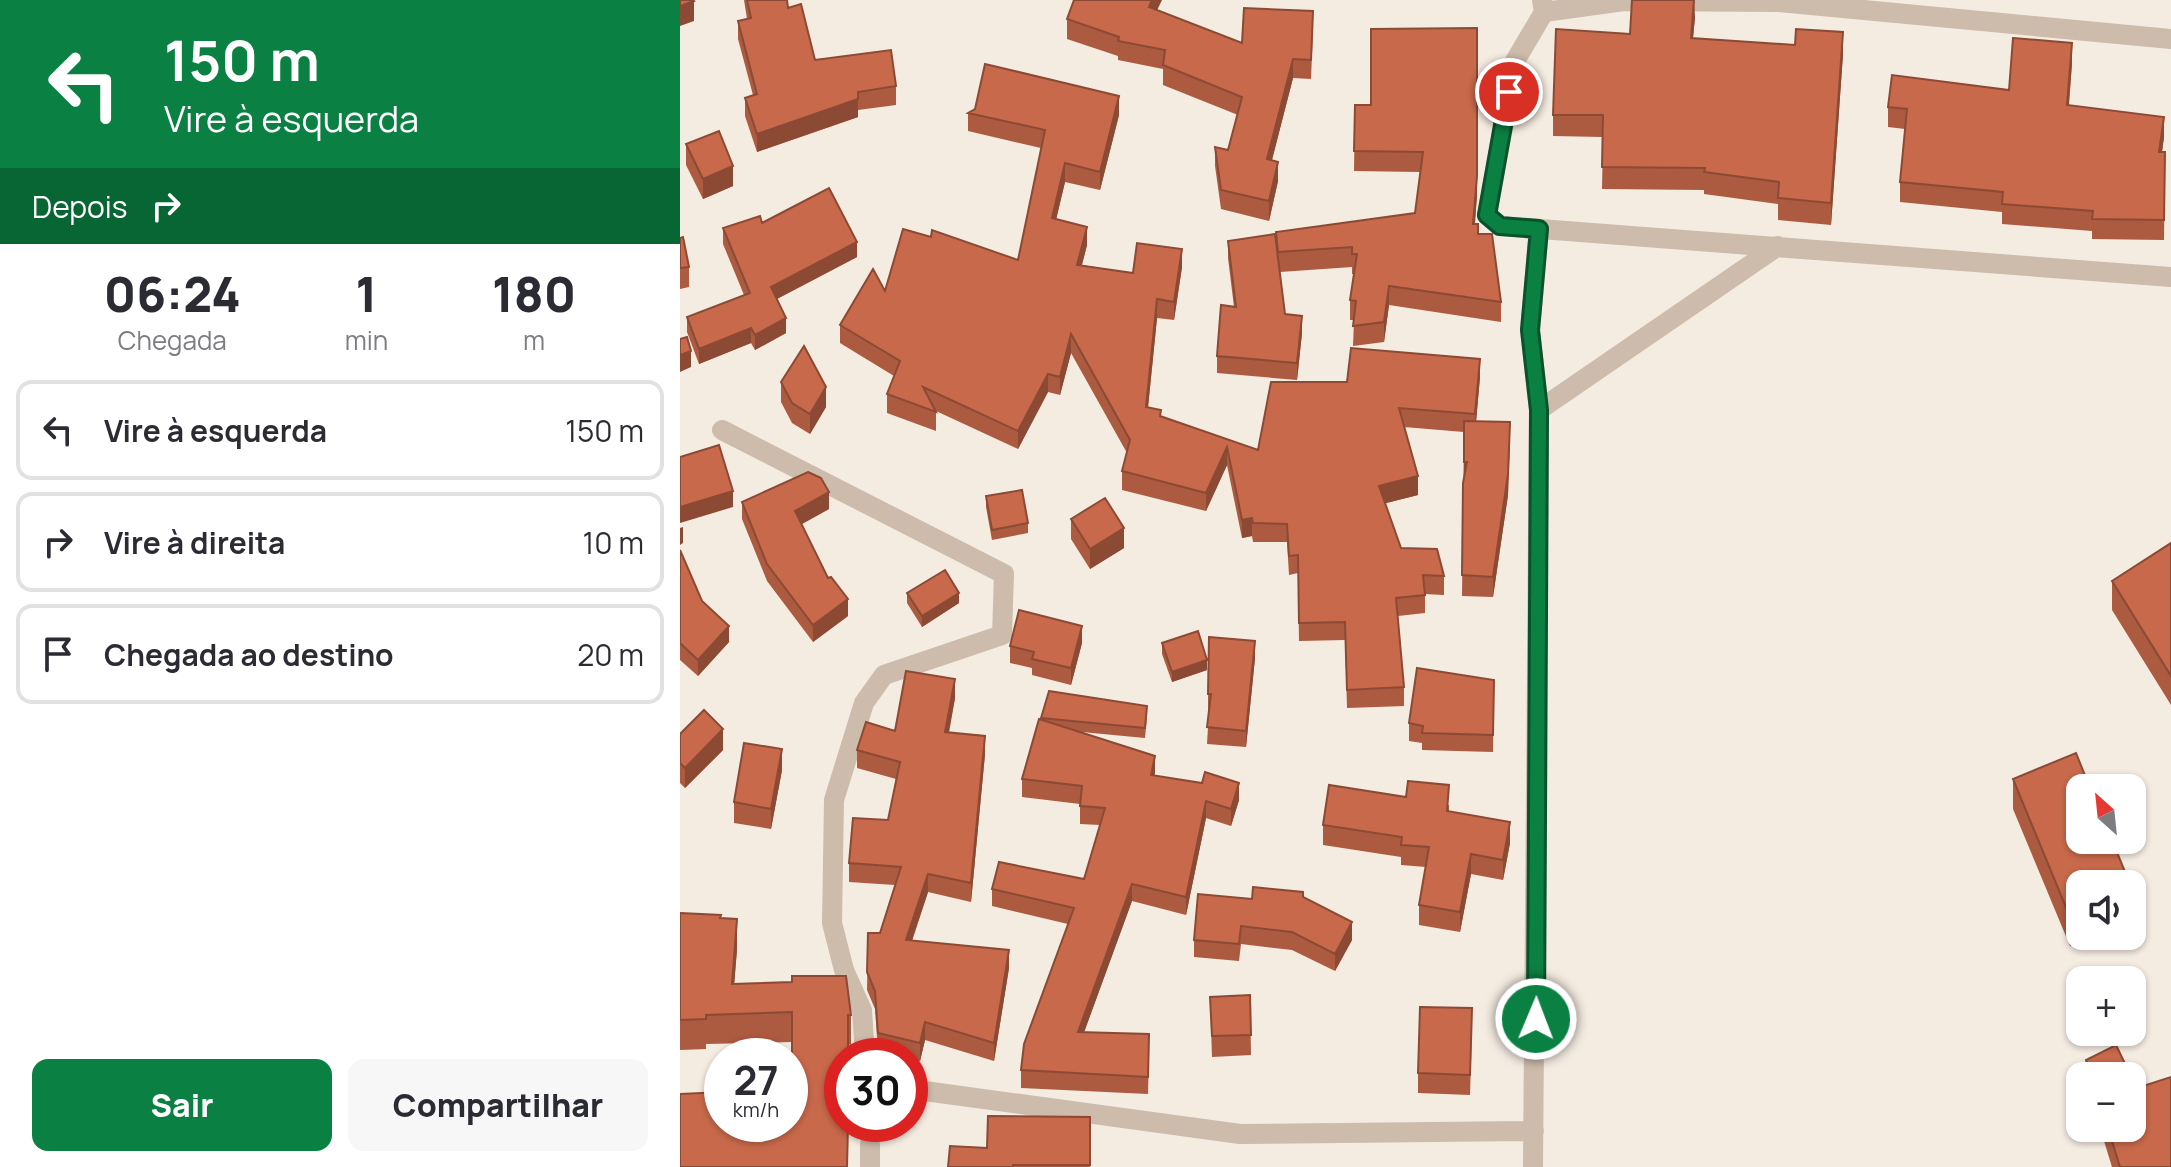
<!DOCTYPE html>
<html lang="pt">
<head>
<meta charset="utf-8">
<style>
	body { margin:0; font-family:Manrope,sans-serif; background:#f7f7f7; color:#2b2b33; height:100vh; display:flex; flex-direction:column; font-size:30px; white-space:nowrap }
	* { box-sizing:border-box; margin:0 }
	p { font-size:26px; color:#7c7c81 }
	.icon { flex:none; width:44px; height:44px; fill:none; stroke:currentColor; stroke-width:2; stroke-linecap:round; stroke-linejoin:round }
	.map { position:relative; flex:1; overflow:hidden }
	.details { display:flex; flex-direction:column; background:#fff; width:680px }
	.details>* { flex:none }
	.guide { background:#0b8043; color:#fff; overflow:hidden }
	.needle { width:52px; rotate:333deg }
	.tools { position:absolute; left:1386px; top:774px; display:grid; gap:16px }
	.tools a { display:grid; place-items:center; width:80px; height:80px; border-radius:16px; background:#fff; box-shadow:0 2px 6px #0004; font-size:40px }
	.speed { position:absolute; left:24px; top:1038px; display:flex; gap:16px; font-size:40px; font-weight:700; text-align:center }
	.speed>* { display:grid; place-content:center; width:104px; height:104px; border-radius:50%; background:#fff; box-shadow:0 2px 6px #0004; line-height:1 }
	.speed small { font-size:20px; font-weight:400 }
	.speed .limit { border:12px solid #d22; background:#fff; color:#111 }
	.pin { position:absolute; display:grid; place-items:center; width:68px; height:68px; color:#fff; margin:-34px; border:4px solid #fff; border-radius:50%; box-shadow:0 2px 8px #0007 }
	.me { position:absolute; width:88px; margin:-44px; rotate:1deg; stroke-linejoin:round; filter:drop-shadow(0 0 6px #0008) }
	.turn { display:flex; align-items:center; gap:28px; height:168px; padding:0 32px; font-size:36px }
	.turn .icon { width:104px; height:104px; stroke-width:2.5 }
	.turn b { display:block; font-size:56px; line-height:68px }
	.then { display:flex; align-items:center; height:76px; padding:0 32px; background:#0003; gap:16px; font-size:30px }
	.eta { display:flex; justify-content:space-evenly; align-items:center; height:136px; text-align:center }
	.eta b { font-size:48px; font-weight:800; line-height:56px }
	.button { display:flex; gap:16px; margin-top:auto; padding:16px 32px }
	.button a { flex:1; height:92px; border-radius:16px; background:#0b8043; color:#fff; font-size:32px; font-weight:800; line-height:92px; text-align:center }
	.button a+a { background:#f7f7f7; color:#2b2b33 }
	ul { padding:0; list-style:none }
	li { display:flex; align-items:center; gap:24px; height:100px; margin:0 16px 12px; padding:0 16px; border:4px solid #e1e1e2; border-radius:16px }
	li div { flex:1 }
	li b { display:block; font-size:30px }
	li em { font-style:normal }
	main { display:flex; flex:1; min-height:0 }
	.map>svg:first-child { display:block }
</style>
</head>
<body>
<main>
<section class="details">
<div class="guide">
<div class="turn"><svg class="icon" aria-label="left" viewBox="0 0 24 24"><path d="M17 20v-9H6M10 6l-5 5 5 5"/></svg><div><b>150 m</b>Vire à esquerda</div></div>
<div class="then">Depois<svg class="icon" aria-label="right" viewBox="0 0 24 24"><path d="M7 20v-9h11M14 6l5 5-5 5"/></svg></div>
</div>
<div class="eta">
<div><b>06:24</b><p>Chegada</p></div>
<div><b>1</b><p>min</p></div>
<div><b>180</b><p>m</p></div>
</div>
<ul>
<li><svg class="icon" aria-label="left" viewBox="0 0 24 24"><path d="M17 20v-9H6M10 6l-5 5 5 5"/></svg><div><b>Vire à esquerda</b></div><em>150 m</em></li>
<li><svg class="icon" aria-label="right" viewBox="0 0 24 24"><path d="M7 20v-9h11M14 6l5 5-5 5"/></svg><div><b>Vire à direita</b></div><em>10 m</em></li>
<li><svg class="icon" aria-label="arrive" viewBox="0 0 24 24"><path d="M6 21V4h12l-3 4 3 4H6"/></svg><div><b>Chegada ao destino</b></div><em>20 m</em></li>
</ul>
<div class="button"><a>Sair</a><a>Compartilhar</a></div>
</section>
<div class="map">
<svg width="1491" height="1167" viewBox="0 0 1491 1167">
	<rect width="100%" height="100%" fill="#f4ebe1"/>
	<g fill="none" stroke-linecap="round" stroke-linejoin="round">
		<!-- minor -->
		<path stroke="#cdbbac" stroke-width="20" d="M862,0L864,12L835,61L807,215L820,226L1491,277
			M864,12L944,1L1099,2L1491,39
			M859,410L1098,246
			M42,430L324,574L322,635L204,675L184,703L154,800L152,923L164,970L182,1010L185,1056
			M230,1089L560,1134L854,1131
			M190,1144V1167
			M853,1167L859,410L850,330L859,229"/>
	</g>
	<!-- wall -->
	<path fill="#ac5a40" d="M64,0H107L108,8L135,60L216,86V105L178,110V117L77,152L65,116V98L73,95L58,39V21L67,19Z
		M477,10L562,43L633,30L631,79L613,78L592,160L598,181L589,221L541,209L535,166V147L548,150L558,115L483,85V69L438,60V56L387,39V19Z
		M1015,17L1013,38L1163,54L1151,225L1098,220V204L1024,194V190L922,189L923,137L873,136V115L950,34Z
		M1392,63L1389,105L1484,137L1482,152H1485L1484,240L1412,239V231L1322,224V212L1220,202V182L1225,129L1208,127V107L1329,90Z
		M675,105H691L797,195L795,224L821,302V322L709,305L704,342L673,346L674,320H670V300L674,274H672V267L600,272L605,314L622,333L617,380L537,373V356L554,307L548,258V241L735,213L740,172L674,171Z
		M288,113L439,115L420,190L385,182L376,219L407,245L402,265L453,273L502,267L494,320L477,318L468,408L481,417L578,450L667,382L800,377L796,422L830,442L828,495L813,597L782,596L784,432L724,427L738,495L705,503L721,548L764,576V595L745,594V613L718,616L724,687V706L667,708L665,640L619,641L618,573L609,575L607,542H573L572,536L562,538L547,465L526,511L442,490V471L447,453L391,353L380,395L368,392L338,449L256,411V431L207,413V394L214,376L160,343V325L205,291L338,260L361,148L288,131Z
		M6,144L53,186L23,199L6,165Z
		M82,223L177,257L97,299L106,333L75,350L71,343L19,364L7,332V317L64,295L43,244V228Z
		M0,238L9,267V287L0,289Z
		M101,382L146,407L130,434L112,423L101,402Z
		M306,496L348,523V533L312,540L306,507Z
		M62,502L149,509L121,524L168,616L133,642L87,581L62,519Z
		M391,519L444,548L410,569L391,539Z
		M1491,543V705L1432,610V581Z
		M0,550L22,601L49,642L18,676L0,660Z
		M227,593L279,603L242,627L227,603Z
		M402,643L391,685L352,675V668L330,663V646Z
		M482,643L527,670L492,682L482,654Z
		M575,658L566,747L527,744L529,710H528V694Z
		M814,680L813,752L742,750V743L729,741V723Z
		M369,691L467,716L465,738L402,732L474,775L559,800L551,826L526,818L506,915L452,901L404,1032L469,1052L468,1094L341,1088V1070L388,924L312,906V889L404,879L420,825L400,824V804L342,797V779Z
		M275,698L269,733L305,754L291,902L248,892L232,941L329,968L314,1061L245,1040L240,1061L230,1059V1056H218L198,1051L195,1009L187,990L188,933H200L215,885L169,882V863L208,820L216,779L177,768V750Z
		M0,734L43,750L5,788L0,783Z
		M102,770L91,829L54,823V802Z
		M1333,779L1450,884L1390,946L1333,809Z
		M769,805V811L830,843L823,880L791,874L780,932L739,925V905L746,867L721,865V857L643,845V825Z
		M623,897L672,940L655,971L612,950L561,944L559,961L514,957V940L572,899Z
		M0,913L41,918L57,949L54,984L171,1015V1045L168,1044L112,1088V1042L26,1044V1049L0,1050Z
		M570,995L571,1055L532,1057L530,997Z
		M792,1029L790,1095L738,1093V1073Z
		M1406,1060L1451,1076H1406Z
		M1457,1088L1491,1167H1432L1420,1128H1452Z
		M410,1117V1167H268L307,1148Z"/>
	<!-- shaded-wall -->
	<path fill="#8c4a34" d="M472,0H482L469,27V7Z
		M1014,0L1015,17L1011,59V38Z
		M14,1V21L0,26V6Z
		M1163,32V54L1151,225V203Z
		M1392,43V63L1387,125V105Z
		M613,59V78L587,179V159Z
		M439,96V115L420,190V172Z
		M178,99V117L77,152V134Z
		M1484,117V137L1479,173V152Z
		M598,162V181L589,221V201Z
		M385,163V182L372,237V218Z
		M53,166V186L23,199V179Z
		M797,176V195L793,244V224Z
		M407,227V245L397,283V265Z
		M177,242V257L91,302V287Z
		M502,249V267L494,320V302Z
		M709,286V305L704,342V322Z
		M477,299V318L466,426V407Z
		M622,316V333L617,380V363Z
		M106,318V333L75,350V335Z
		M71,328V343L19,364V349Z
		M391,334V353L380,395V377Z
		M11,351V367L0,372V355Z
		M800,359V377L795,433V414Z
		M368,374V392L338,449V431Z
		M146,387V407L130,434V414Z
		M830,422L828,495L813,597V577Z
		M547,447V465L526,511V493Z
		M784,462H787L784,483Z
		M738,476V495L699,505V486Z
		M53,491V507L0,523V507Z
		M149,492V509L115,528V511Z
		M572,518V536L562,538V520Z
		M3,527V543L0,545V528Z
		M444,528V548L410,569V549Z
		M279,593V603L242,627V616Z
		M168,599V616L133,642V625Z
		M49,626V642L18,676V660Z
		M402,626V643L391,685V668Z
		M575,641V658L566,747V731Z
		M527,660V670L492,682V672Z
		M275,679V698L265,751V732Z
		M43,729V750L5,788V768Z
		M305,736V754L291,902V883Z
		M102,749V770L91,829V809Z
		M475,756V773L471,792V775Z
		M559,783V800L551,826V809Z
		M526,801V818L506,915V897Z
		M830,822V843L823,880V860Z
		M791,854V874L780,932V912Z
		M248,874V892L226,958V940Z
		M452,884V901L398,1049V1032Z
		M1453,890V920H1452V891Z
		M1400,912V936H1414L1390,946V917Z
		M57,919V949L52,1013V984Z
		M672,922V940L655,971V954Z
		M329,950V968L314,1061V1043Z
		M245,1022V1040L240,1061V1043Z"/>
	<!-- building -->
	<path fill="#c8694b" stroke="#8c4a34" stroke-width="2" d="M0,0H13L14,1L0,6Z
		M67,0H107L108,8L121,4L135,60L211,50L216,86L178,92V99L77,134L65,98L77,94L58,21L71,18Z
		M394,0H472L469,7L562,43L564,8L633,11L631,60L613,59L587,159L598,162L589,201L541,190L535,147L548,150L562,97L483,65L485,50L438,41L439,37L387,19Z
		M952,0H1014L1011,38L1115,45L1116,29L1163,32L1151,203L1098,198L1099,182L1024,172L1025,168L922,167L923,115H873L876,29L950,34Z
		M797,28V176L793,224H798V234H812L821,302L709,286L704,322L673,326L676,301L670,300L677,254H672V247L598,252L596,232L735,213L743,152L674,151L675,105H691V29Z
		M1333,38L1392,43L1387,105L1484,117L1479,152H1485L1484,220L1412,219L1413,211L1322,204L1323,192L1220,182L1227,109L1208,107L1212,75L1329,90Z
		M305,64L439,96L420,172L385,163L372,218L407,227L397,265L453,273L457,243L502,249L494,302L477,299L466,407L481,410L480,416L578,450L591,382H667L671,348L800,359L795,414L719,408L738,476L699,486L721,548L757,549L764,576L743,575L745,595L716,598L724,687L667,690L665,622L619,623L618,555L609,556L607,524L573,523L572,518L562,520L547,447L526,493L442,471L450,440L391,334L380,377L368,374L338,431L243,387L256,412L207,394L220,361L160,325L193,269L205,291L223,229L251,237L252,230L338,260L365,130L288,113L295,109Z
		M39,131L53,166L23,179L6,144Z
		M149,188L177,242L91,287L106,318L75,335L71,328L19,349L7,317L70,293L43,228L80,216L82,223Z
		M595,234L605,314L622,316L617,363L537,356L541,305L556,307L548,241Z
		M3,237L9,267L0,268V238Z
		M7,337L11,351L0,355V339Z
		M124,346L146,387L130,414L112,403L101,382Z
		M784,421L830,422L828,474L813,577L782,575L783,483L787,462H784Z
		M39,445L53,491L0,507V457Z
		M128,472L141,478L149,492L115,511L148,578L151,577L168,599L133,625L87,564L62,502Z
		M342,490L348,523L312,530L306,496Z
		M425,498L444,528L410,549L391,519Z
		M1491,543V676L1432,581Z
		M0,550L22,601L49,626L18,660L0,643Z
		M265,570L279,593L242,616L227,593Z
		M339,610L402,626L391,668L352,659L354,652L330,646Z
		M518,631L527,660L492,672L482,643Z
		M529,637L575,641L566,731L527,727L531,694H528Z
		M737,668L814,680L813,735L742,733L743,726L729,723Z
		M226,671L275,679L265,732L305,736L291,883L248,874L226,940L329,950L314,1043L245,1022L240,1043L198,1033L195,991L187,972L188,933H200L221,867L169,863L173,818L208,820L220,762L177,750L186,722L215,731Z
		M369,691L467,706L465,728L361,718Z
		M24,710L43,729L5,768L0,763V734Z
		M359,719L475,756L471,775L522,783L525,772L559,783L551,809L526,801L506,897L452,884L398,1032L469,1034L468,1077L341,1070L344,1044L394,908L312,889L319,862L404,879L425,808L400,806L402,786L342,779Z
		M64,743L102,749L91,809L54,802Z
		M1396,753L1410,788H1400V840H1432L1450,884H1400V912L1390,917L1333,779Z
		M728,781L769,785L767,811L830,822L823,860L791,854L780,912L739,905L749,847L721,845L722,837L643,825L649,785L726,797Z
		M573,887L623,892V897L672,922L655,954L612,932L561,926L559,944L514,940L518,894L572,899Z
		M0,913L41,915L40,918L57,919L52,984L112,982V976H166L171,1015H168V1056H162V1124H168L167,1167H0V1094L42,1092V1124H110V1088H112V1012L26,1015V1019L0,1020Z
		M570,995L571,1035L532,1036L530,997Z
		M740,1007L792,1008L790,1075L738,1073Z
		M1436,1045L1451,1076H1411L1406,1060Z
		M1491,1077V1167H1440L1428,1128H1452V1078L1457,1088Z
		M308,1116L410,1117V1165H333V1167H268L270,1146L307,1148Z"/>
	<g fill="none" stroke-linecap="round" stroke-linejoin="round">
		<defs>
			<path id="route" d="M829,92L807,215L820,226L859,229L850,330L859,410L856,1019"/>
		</defs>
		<!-- route casing -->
		<use href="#route" stroke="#07532c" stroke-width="20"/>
		<!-- route -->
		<use href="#route" stroke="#0b8043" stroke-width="14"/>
	</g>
</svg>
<div class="tools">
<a><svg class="needle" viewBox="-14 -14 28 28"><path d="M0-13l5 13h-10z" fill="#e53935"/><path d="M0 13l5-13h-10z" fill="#7c7c81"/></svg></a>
<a><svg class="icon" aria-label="sound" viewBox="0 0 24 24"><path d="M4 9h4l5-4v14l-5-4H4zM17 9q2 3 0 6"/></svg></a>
<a>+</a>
<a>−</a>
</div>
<div class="speed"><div>27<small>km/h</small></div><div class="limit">30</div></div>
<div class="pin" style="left:829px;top:92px;background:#d93025"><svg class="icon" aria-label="arrive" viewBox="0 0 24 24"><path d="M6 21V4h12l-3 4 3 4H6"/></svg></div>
<svg class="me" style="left:856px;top:1019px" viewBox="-20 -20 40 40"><circle r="17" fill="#0b8043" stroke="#fff" stroke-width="3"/><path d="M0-11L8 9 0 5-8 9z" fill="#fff"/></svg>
</div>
</main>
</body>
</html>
